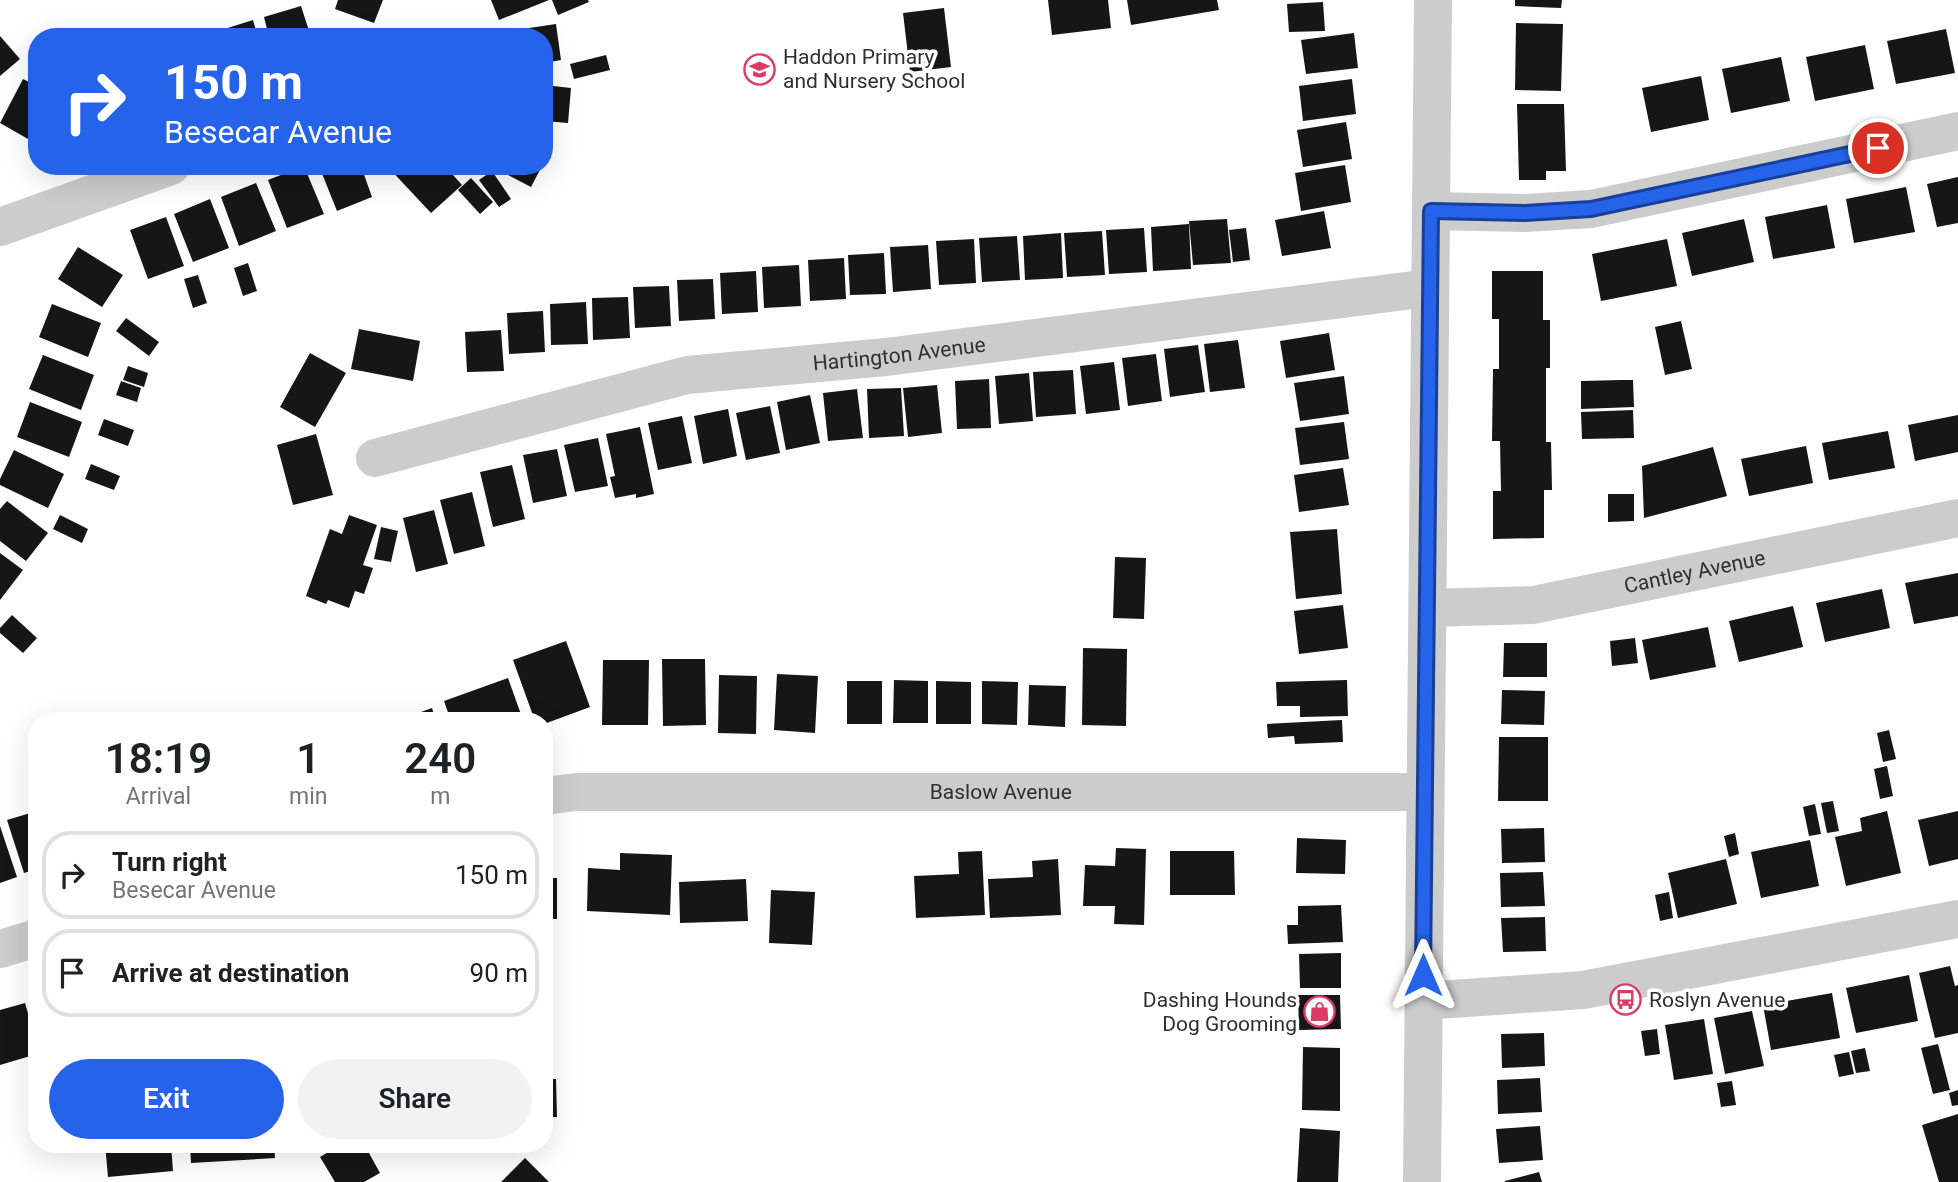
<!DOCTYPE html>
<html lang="en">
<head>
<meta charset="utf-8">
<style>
	body { margin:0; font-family:Roboto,sans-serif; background:#f2f2f2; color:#202124; height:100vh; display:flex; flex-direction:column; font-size:26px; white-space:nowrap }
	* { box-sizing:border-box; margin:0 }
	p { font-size:23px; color:#757577 }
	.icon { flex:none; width:38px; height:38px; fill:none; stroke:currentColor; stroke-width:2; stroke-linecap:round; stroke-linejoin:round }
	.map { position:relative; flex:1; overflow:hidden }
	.details { position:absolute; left:28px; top:712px; width:525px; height:441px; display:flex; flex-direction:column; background:#fff; border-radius:28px; box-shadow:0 7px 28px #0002 }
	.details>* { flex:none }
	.hud { position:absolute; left:28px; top:28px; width:525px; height:147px; border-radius:28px; box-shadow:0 7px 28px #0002; background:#2563eb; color:#fff; overflow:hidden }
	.pin { position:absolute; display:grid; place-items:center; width:60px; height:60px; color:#fff; margin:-30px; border:4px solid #fff; border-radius:50%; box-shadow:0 2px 7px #0007 }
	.me { position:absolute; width:77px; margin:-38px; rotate:0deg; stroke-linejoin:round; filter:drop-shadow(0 0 5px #0008) }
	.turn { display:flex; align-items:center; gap:24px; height:147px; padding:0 21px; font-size:32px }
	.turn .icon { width:91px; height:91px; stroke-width:2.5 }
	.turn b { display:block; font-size:49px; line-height:60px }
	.eta { display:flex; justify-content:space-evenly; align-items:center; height:119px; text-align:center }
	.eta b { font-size:42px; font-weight:600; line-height:49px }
	.cta { display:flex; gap:14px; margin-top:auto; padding:14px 21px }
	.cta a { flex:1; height:80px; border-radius:42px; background:#2563eb; color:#fff; font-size:28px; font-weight:600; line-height:80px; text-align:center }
	.cta a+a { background:#f2f2f2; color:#202124 }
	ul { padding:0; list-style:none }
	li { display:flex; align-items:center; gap:21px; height:88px; margin:0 14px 10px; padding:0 7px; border:4px solid #e0e0e0; border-radius:28px }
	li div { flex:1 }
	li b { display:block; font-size:26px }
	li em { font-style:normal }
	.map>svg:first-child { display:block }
</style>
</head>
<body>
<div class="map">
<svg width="1958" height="1182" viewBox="0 0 1958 1182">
	<rect width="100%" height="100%" fill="#fff"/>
	<!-- building -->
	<path fill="#161616" d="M338,0H383L374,23L335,9Z
		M491,0H549L499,20Z
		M552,0H588L589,2L558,15Z
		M1048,0H1108L1111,28L1052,35Z
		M1127,0H1217L1219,10L1131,25Z
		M1515,0H1562L1561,8L1515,6Z
		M1323,2L1325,31L1289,32L1287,4Z
		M301,6L311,37H269L264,17Z
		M944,8L951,67L910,72L903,13Z
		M253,20L258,37H216L215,32Z
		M1516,23L1563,24L1561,91L1515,90Z
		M556,24L561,60L544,63V37H509V31Z
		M1946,29L1955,73L1896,84L1887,41Z
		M1354,33L1358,68L1306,74L1301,40Z
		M0,36L20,59L0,76Z
		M1865,45L1874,89L1815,101L1806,57Z
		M606,55L610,70L574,79L570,64Z
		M1781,57L1790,101L1731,113L1722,69Z
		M1701,76L1709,120L1651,132L1642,88Z
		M23,79L37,86L35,143L0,123Z
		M1352,79L1356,114L1303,121L1299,86Z
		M544,85L571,88L568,123L544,121Z
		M1517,104H1564L1566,171H1546V180H1519Z
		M1346,122L1352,159L1303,167L1297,130Z
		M1345,165L1351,202L1301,211L1295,173Z
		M304,166L324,214L287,228L268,180Z
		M319,166H361L372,197L337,211Z
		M387,166H445L462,185L431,213Z
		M491,166H542L531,187Z
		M492,171L511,199L499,207L479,180Z
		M1958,177V223L1937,227L1927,184Z
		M471,178L493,202L480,214L458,190Z
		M256,183L276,231L239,246L221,197Z
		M1906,187L1915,232L1854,243L1846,199Z
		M210,199L229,248L193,262L174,214Z
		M1827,205L1835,248L1773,259L1765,217Z
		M1324,211L1331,248L1282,256L1275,220Z
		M166,217L184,266L148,279L130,230Z
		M1227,219L1231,263L1193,265L1189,221Z
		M1744,219L1754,262L1692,276L1682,233Z
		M1189,224L1191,269L1153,271L1151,227Z
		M1144,228L1147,272L1109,274L1106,230Z
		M1246,228L1250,260L1233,262L1229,230Z
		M1102,231L1105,275L1067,277L1064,233Z
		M1061,233L1063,278L1025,280L1023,236Z
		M1017,236L1020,280L982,282L979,238Z
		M974,239L976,283L939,285L936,241Z
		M1667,239L1677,286L1601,301L1592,254Z
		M928,245L931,289L893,292L890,247Z
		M78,247L123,275L102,307L58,279Z
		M884,253L886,294L850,295L848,255Z
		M844,258L846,299L810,301L808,260Z
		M248,263L257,291L243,296L234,268Z
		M799,265L801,306L764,308L762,267Z
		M756,271L758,312L722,314L720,273Z
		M1492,271H1543V320H1550V368H1546V442H1551L1552,490H1544V538L1493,539V491H1501L1500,441H1492L1493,369H1499V319H1492Z
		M198,275L207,303L193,308L184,279Z
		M713,279L715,319L679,321L677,280Z
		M669,286L671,326L635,328L633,287Z
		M628,297L630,338L593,340L592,298Z
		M586,302L588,344L551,345L550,304Z
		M52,304L101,323L88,357L39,337Z
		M543,311L545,352L509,354L507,313Z
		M126,318L159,342L149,356L116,331Z
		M1681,321L1692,369L1665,375L1655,327Z
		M359,329L420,341L413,381L351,369Z
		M501,330L504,371L467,372L465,332Z
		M1329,333L1335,370L1286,378L1280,341Z
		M1238,340L1245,388L1210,392L1204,344Z
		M1198,345L1205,392L1170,397L1164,349Z
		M310,353L346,373L315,427L280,407Z
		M1156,354L1162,401L1128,406L1122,358Z
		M43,355L94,375L81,410L29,389Z
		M1114,362L1120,410L1086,414L1080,366Z
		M128,366L148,373L144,387L123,380Z
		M1073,370L1076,414L1036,417L1033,372Z
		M1029,373L1033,421L999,424L995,376Z
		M1344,376L1349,414L1300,421L1294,383Z
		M989,379L991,428L957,429L955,381Z
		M1621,380H1633L1634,407L1581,409V381Z
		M121,381L141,388L137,402L116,395Z
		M937,385L942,433L908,437L903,388Z
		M901,388L904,436L869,438L867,389Z
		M857,389L863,438L828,441L823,393Z
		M810,395L820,443L786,450L777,402Z
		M30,402L82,422L69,457L17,437Z
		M770,406L780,453L746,460L736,413Z
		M728,409L737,456L703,464L694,416Z
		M1633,410L1634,438L1582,439L1581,412Z
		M1958,415V452L1915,461L1908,425Z
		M682,416L692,463L658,470L648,423Z
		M104,419L134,430L128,446L98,435Z
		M1344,422L1349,459L1300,465L1295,428Z
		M640,427L654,494L636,498V494L615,498L610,477L615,476L606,434Z
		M1888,431L1895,468L1829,480L1822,443Z
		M316,434L333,495L293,505L277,445Z
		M598,438L608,486L575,492L564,445Z
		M1806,446L1813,483L1749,496L1741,459Z
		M1713,447L1727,496L1644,518L1642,466Z
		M557,449L567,496L533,503L523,455Z
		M14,450L64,474L48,508L0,485V479Z
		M91,464L120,476L114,490L85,479Z
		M512,465L525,519L493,527L480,472Z
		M1343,468L1349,505L1299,512L1294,475Z
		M472,492L485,546L454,554L440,500Z
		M1608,494H1634V521L1608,522Z
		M7,501L48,533L26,561L0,541V509Z
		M434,510L448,564L416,572L403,518Z
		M60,515L88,529L82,543L53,529Z
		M349,515L377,525L363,565L373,568L364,594L355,591L349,608L328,600L326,604L306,596L330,529L342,534Z
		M381,527L398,531L391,562L374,559Z
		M1337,529L1342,594L1296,599L1290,532Z
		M0,553L23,570L0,600Z
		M1115,557L1146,558L1144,619L1113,618Z
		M1958,573V616L1914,624L1905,583Z
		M1882,589L1890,628L1825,642L1816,603Z
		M1343,605L1348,648L1299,654L1294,611Z
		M1793,606L1803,647L1739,662L1729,621Z
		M12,615L37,638L23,653L0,633V628Z
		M1708,627L1716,667L1650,680L1642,640Z
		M1635,638L1638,663L1612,666L1610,641Z
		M566,641L590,707L544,724V721H535L513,660Z
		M1504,643H1547V677H1503Z
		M1083,648L1127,649L1126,726L1082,725Z
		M662,659H705L706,725L663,726Z
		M603,660H649L648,725H602Z
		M777,674L818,676L815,733L774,730Z
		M719,675L757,676L756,734L718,733Z
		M508,678L523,720L451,721L444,701Z
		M894,680L928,681V723H893Z
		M1347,680L1348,716L1300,717V706H1277L1276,682Z
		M847,681H882V724H847Z
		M936,681L971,682V724H936Z
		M982,681L1018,682L1017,725L982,724Z
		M1029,685L1066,686L1065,727L1028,725Z
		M1502,690L1545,691L1544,725L1501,724Z
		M432,708L436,721H396Z
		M1342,720L1343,742L1295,744L1294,736L1268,738L1267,724Z
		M1889,730L1896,759L1883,762L1877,733Z
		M1499,737H1548V801H1498Z
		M1887,766L1893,796L1880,799L1874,769Z
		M1833,801L1839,831L1827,833L1821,803Z
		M1815,804L1821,834L1809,836L1803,807Z
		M37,811V869L24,873L7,820Z
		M1887,811L1901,873L1846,886L1835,837L1862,831L1860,818Z
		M1958,811V859L1929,866L1918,820Z
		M0,826L17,877L0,883Z
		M1544,828L1545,862L1502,863L1501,829Z
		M1735,833L1739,854L1729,857L1724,836Z
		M1297,838L1346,840L1345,874L1296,873Z
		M1810,840L1819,886L1761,898L1751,852Z
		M1116,848L1146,849L1144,925L1114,924L1115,906H1083L1085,865L1115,866Z
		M982,851L985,915L916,918L914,876L959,874L958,852Z
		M1170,851H1234L1235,895H1170Z
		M620,853L672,855L670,915L587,911L588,868L620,870Z
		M1058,859L1061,915L990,918L988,879L1033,877L1032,861Z
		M1726,859L1737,904L1678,918L1668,873Z
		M1543,872L1545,906L1501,907L1500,873Z
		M544,878H557V919H544Z
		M746,879L748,921L680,923L679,882Z
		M771,890L815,892L812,945L769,943Z
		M1669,892L1673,918L1660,921L1655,895Z
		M1341,905L1343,942L1288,944L1287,925H1298V906Z
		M1545,917L1546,951L1503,952L1501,918Z
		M1341,953V988H1300L1299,954Z
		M1950,966L1955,986L1958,985V1033L1935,1038L1919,973Z
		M1909,975L1918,1021L1856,1033L1846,988Z
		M1832,993L1840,1038L1771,1050L1763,1005Z
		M1298,995H1340L1341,1029L1299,1030Z
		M25,1003L37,1044V1054L0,1065V1010Z
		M1752,1011L1764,1066L1725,1074L1714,1018Z
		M1704,1019L1713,1074L1674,1080L1665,1025Z
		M1657,1029L1660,1054L1645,1056L1641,1031Z
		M1544,1033L1545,1066L1502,1068L1501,1034Z
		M1938,1044L1950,1090L1933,1094L1921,1048Z
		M1303,1047L1340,1048V1111L1302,1110Z
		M1865,1048L1870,1071L1856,1073L1851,1051Z
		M1849,1052L1854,1074L1839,1077L1834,1055Z
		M1540,1078L1542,1112L1498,1114L1497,1080Z
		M544,1079H556L557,1117H544Z
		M1732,1081L1736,1105L1721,1107L1717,1083Z
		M1958,1090V1105L1952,1106L1949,1093Z
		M1958,1114V1182H1939L1922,1125Z
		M1540,1126L1543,1160L1499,1163L1496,1129Z
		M1300,1128L1340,1131L1338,1182H1297Z
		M105,1144H171L173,1171L108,1177Z
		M190,1144H274L275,1158L191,1163Z
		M342,1144H364L380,1173L364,1182H335L320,1157Z
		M525,1158L549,1182H501Z
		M1539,1172L1542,1182H1505V1181Z"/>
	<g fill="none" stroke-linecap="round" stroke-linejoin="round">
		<!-- minor -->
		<g stroke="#ccc" stroke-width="38">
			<path d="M1431,211L1525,213L1591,209L1958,131"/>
			<path d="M0,227L171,166"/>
			<path id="s1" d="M375,458L687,375L886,357L1429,288"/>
			<path id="s2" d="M1428,608L1533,605L1958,518"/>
			<path id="s3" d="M544,796L576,792H1424"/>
			<path d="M0,949L37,938"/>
			<path d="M1423,1001L1583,990L1958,919"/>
		</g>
		<!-- tertiary -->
		<path stroke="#ccc" stroke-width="38" d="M1422,1182L1433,0"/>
	</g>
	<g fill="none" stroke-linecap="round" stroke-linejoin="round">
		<defs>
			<path id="route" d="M1423,975L1431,211L1525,213L1591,209L1878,148"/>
		</defs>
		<!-- route casing -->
		<use href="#route" stroke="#184099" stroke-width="18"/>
		<!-- route -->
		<use href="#route" stroke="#2563eb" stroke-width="12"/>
	</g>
	<!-- icons -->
	<defs>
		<symbol id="school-ring" viewBox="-11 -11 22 22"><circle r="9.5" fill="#fff" stroke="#de3a64" stroke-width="1.5"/><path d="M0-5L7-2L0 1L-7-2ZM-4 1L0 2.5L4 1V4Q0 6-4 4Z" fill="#de3a64"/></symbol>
		<symbol id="bus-ring" viewBox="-11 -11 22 22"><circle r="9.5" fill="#fff" stroke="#de3a64" stroke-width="1.5"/><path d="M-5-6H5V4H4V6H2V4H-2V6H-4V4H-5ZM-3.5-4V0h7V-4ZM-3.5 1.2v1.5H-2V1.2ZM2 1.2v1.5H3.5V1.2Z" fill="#de3a64"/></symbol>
		<symbol id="shop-ring" viewBox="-11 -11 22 22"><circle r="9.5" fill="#fff" stroke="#de3a64" stroke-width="1.5"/><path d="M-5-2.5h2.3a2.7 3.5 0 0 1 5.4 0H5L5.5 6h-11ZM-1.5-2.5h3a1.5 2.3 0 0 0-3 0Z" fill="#de3a64"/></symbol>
	</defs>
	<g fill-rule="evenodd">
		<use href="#school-ring" x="742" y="52" width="35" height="35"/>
		<use href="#bus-ring" x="1608" y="982" width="35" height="35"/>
		<use href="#shop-ring" x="1302" y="994" width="35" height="35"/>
	</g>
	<g text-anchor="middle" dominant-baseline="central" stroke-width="7" stroke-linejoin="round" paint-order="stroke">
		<!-- poi labels -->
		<g font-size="21" fill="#2f2f2f" stroke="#fff" text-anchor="start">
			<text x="783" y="57">Haddon Primary<tspan x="783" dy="24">and Nursery School</tspan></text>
			<text x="1297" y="1000" text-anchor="end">Dashing Hounds<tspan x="1297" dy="24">Dog Grooming</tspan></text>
			<text x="1649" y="1000">Roslyn Avenue</text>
		</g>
		<!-- street labels -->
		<g font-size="21" fill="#2f2f2f" stroke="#fff">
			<text stroke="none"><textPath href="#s1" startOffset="536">Hartington Avenue</textPath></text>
			<text stroke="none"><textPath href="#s2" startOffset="270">Cantley Avenue</textPath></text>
			<text stroke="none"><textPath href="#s3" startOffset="457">Baslow Avenue</textPath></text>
		</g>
	</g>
</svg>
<div class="pin" style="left:1878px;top:148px;background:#d93025"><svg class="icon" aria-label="arrive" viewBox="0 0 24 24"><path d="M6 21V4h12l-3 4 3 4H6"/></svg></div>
<svg class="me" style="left:1423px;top:975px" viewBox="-20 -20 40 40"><path d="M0-17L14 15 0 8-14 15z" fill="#2563eb" stroke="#fff" stroke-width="4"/></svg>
<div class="hud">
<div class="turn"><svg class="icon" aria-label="right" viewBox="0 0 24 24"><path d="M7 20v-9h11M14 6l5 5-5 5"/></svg><div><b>150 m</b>Besecar Avenue</div></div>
</div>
<section class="details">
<div class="eta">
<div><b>18:19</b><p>Arrival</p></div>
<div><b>1</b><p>min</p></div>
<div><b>240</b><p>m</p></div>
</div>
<ul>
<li><svg class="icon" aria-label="right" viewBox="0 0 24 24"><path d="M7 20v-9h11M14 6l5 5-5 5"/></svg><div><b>Turn right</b><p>Besecar Avenue</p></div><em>150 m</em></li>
<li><svg class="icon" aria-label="arrive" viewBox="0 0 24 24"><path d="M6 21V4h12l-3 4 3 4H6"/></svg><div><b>Arrive at destination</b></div><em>90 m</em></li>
</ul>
<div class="cta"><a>Exit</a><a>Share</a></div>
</section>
</div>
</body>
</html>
